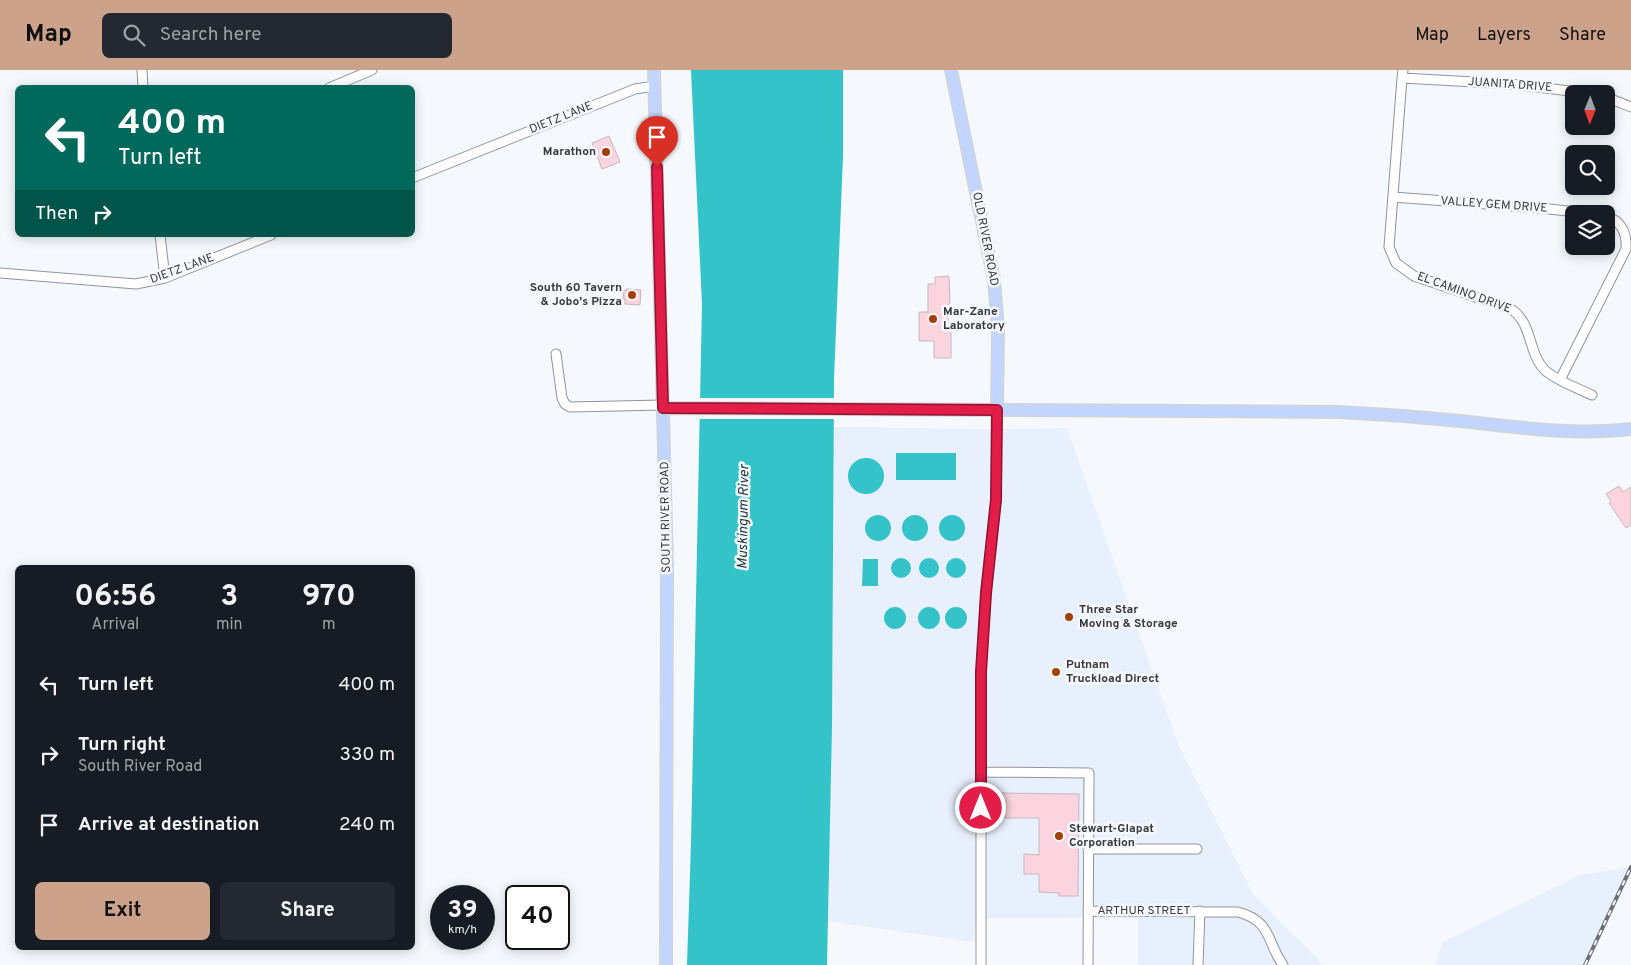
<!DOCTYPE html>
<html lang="en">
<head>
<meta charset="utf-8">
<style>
	body { margin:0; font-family:Overpass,sans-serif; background:#242831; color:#f1f3f6; height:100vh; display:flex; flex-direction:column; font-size:19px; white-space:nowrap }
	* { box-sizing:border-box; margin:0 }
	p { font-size:16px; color:#9ea1a6 }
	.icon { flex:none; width:28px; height:28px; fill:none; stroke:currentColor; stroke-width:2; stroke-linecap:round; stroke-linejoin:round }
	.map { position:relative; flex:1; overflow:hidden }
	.side { position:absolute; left:15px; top:495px; width:400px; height:385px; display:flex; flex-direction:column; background:#171b24; border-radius:8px; box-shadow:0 2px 12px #0003 }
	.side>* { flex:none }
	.hud { position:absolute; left:15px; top:15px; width:400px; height:152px; border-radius:8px; box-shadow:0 2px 12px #0003; background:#00695c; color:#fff; overflow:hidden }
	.needle { width:32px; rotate:181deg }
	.tools { position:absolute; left:1565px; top:15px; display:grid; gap:10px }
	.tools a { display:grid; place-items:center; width:50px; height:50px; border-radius:8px; background:#171b24; box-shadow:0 2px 12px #0003; font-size:25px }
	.speed { position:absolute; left:430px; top:815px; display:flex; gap:10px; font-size:25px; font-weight:700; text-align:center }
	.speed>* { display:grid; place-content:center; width:65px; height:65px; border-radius:50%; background:#171b24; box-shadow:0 2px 12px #0003; line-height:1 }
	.speed small { font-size:12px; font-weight:400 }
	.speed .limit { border:2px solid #111; border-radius:8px; background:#fff; color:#111 }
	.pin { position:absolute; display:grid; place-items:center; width:42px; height:42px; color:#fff; margin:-51px -21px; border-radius:50% 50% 50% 0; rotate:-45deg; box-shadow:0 0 5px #0007 }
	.pin .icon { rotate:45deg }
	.me { position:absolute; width:55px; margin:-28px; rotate:0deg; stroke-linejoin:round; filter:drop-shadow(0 0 4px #0008) }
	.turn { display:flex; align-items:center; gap:18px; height:105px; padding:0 20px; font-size:22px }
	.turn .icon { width:65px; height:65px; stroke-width:2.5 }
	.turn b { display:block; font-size:35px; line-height:42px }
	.then { display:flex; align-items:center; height:48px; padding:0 20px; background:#0003; gap:10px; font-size:19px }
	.eta { display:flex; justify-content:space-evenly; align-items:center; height:85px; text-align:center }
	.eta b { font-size:30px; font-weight:700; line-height:35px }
	.action { display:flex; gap:10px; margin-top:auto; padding:10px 20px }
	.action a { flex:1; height:58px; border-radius:8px; background:#cda28a; color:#111; font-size:20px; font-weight:700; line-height:58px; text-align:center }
	.action a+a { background:#242831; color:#f1f3f6 }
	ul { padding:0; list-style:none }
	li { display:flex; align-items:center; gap:15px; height:70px; padding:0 20px }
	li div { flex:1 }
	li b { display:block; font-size:19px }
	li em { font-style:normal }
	header { display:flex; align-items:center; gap:30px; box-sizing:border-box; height:70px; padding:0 25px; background:#cda28a; color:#111 }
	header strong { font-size:24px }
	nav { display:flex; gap:28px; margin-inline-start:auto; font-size:18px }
	.search { width:350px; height:45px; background:#242831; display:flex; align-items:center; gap:12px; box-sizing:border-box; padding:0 18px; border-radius:8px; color:#9ea1a6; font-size:19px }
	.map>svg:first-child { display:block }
</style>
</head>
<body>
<header>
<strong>Map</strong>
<div class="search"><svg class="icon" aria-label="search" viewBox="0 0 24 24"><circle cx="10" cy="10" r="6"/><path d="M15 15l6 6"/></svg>Search here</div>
<nav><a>Map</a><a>Layers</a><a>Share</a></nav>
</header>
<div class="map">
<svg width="1631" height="895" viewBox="0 0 1631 895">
	<rect width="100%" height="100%" fill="#f5f9fe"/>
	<!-- built -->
	<path fill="#e9f0fd" d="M833,357L989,359L1067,358L1178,674L1253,824L1323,895H1138V848H977L973,872L828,851L832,657Z
		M1631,797V805L1588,895H1435L1443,872L1580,805Z"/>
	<!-- water -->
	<path fill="#33c3c8" d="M691,0H843V86L834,309L832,657L827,895H687L691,773L702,234Z
		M896,383H956V410H896Z
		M848 406a18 18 0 1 1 36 0a18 18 0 1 1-36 0Z
		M902 458a13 13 0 1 1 26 0a13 13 0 1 1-26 0Z
		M939 458a13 13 0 1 1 26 0a13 13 0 1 1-26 0Z
		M865 458a13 13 0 1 1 26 0a13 13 0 1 1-26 0Z
		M891 498a10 10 0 1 1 20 0a10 10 0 1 1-20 0Z
		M919 498a10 10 0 1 1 20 0a10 10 0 1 1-20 0Z
		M946 498a10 10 0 1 1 20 0a10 10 0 1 1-20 0Z
		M863,489H878V516H862Z
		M884 548a11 11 0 1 1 22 0a11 11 0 1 1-22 0Z
		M945 548a11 11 0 1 1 22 0a11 11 0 1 1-22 0Z
		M918 548a11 11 0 1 1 22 0a11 11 0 1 1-22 0Z"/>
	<!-- pier -->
	<path fill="#f5f9fe" d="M697,328H836V349H697Z"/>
	<!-- building -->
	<path fill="#fcd4df" stroke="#c4b8bb" d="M609,66L620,92L602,99L592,73Z
		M949,206L950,234H948V257H951V288H934V271H919V242H928V214H935V207Z
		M626,219L641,220L640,235L625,234V229H623L624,220L626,221Z
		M1619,416L1623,422L1631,417V455L1626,458L1609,433L1611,431L1606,424Z
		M999,723L1079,724L1078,826H1059V823L1039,822V804H1024V784L1039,785V748H1005V737H999Z"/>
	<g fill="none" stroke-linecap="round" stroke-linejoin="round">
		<defs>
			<path id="minor" d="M142,0L143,18
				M1403,0L1402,8L1511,14L1595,24
				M1402,8L1389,177L1396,193L1414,206L1511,239C1534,254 1527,285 1547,302C1560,312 1577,318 1592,325
				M329,18L372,0
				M1606,27L1631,37
				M412,108L635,19L655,16
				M1393,127L1540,138L1595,144
				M160,165L165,208
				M0,203L136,214L165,208L271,165
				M556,284L562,328L565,334L570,337L663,335
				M1560,310L1626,179C1627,164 1622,151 1606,146
				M982,702L1089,703L1088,895
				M1088,779H1197
				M1088,841L1238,842C1272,851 1266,871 1283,895
				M981,895V602L986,523L996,430L997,340
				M1198,895L1200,841"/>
			<path id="major" d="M654,0L667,495L666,895
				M951,0L994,210L998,259L997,340
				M663,338L1339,342C1380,344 1420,347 1460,351C1517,357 1574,366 1631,359"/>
		</defs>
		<!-- minor casing -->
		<use href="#minor" stroke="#8f949d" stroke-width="11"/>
		<!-- major casing -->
		<use href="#major" stroke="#d3d4d5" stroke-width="14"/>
		<!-- minor -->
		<use href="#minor" stroke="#fff" stroke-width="9"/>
		<!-- major -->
		<use href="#major" stroke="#c1d5fe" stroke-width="11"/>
		<defs>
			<path id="rail" d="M1585,895L1631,797"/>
		</defs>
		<!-- rail casing -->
		<use href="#rail" stroke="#6b6e72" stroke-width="4"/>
		<!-- rail -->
		<use href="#rail" stroke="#f5f9fe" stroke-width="2" stroke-dasharray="5.5" stroke-linecap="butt"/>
	</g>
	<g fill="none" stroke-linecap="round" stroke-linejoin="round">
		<defs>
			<path id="route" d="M657,97L663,338L997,340L996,430L986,523L981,602V738"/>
		</defs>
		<!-- route casing -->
		<use href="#route" stroke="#92132f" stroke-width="12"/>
		<!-- route -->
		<use href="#route" stroke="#e11d48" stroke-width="9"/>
	</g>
	<!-- markers -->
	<g fill="#a23f06" stroke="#f5f9fe" stroke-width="2">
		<circle cx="606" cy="82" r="5"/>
		<circle cx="632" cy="225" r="5"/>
		<circle cx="933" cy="249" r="5"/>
		<circle cx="1069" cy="547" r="5"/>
		<circle cx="1056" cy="602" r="5"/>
		<circle cx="1059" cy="766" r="5"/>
	</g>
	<g text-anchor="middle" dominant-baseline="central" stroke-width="5" stroke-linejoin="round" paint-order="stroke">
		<!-- street labels -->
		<g font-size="12" fill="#383a3e" stroke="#f5f9fe">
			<text transform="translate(1510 15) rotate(4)">JUANITA DRIVE</text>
			<text transform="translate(561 48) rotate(-22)">DIETZ LANE</text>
			<text transform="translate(1494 135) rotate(4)">VALLEY GEM DRIVE</text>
			<text transform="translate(985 169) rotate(79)">OLD RIVER ROAD</text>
			<text transform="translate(182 199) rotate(-20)">DIETZ LANE</text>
			<text transform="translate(1464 223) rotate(20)">EL CAMINO DRIVE</text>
			<text transform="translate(666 447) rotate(-91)">SOUTH RIVER ROAD</text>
			<text x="1144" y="841">ARTHUR STREET</text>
		</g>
		<!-- poi labels -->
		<g font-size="12" font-weight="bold" fill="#383a3e" stroke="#f5f9fe" text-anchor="start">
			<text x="596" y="82" text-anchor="end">Marathon</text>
			<text x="622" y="218" text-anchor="end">South 60 Tavern<tspan x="622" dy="14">&amp; Jobo's Pizza</tspan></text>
			<text x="943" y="242">Mar-Zane<tspan x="943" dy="14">Laboratory</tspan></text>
			<text x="1079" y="540">Three Star<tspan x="1079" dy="14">Moving &amp; Storage</tspan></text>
			<text x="1066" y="595">Putnam<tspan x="1066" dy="14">Truckload Direct</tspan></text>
			<text x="1069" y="759">Stewart-Glapat<tspan x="1069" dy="14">Corporation</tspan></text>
		</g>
		<!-- water labels -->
		<g font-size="14" font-style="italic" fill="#22393a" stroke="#f5f9fe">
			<text transform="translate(744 447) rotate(-89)">Muskingum River</text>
		</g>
	</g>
</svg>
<div class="tools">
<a><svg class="needle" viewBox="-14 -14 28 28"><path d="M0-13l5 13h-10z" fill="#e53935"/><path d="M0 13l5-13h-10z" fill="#9ea1a6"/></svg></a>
<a><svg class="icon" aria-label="search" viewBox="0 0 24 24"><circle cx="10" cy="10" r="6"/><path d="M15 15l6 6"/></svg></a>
<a><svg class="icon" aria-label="layers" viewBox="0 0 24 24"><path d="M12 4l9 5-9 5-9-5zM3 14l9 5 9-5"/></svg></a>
</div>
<div class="speed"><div>39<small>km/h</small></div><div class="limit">40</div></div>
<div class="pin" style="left:657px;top:97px;background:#d93025"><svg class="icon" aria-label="arrive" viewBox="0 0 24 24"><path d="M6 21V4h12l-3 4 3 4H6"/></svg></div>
<svg class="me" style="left:981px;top:738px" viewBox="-20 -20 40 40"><circle r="17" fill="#e11d48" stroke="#fff" stroke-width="3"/><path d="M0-11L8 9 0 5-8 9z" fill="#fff"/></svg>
<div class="hud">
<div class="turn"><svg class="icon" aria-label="left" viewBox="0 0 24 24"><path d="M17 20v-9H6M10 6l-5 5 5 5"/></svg><div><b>400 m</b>Turn left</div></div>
<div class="then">Then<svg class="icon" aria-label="right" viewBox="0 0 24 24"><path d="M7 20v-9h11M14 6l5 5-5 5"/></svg></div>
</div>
<section class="side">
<div class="eta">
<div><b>06:56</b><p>Arrival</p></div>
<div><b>3</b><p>min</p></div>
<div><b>970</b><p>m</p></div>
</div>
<ul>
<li><svg class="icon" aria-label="left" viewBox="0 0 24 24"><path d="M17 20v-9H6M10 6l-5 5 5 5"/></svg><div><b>Turn left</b></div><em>400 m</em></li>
<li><svg class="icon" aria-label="right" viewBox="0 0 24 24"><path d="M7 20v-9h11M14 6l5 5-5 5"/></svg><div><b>Turn right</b><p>South River Road</p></div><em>330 m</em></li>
<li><svg class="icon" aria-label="arrive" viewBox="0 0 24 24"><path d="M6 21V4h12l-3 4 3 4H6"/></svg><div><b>Arrive at destination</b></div><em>240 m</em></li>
</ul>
<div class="action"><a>Exit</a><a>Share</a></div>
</section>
</div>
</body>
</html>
